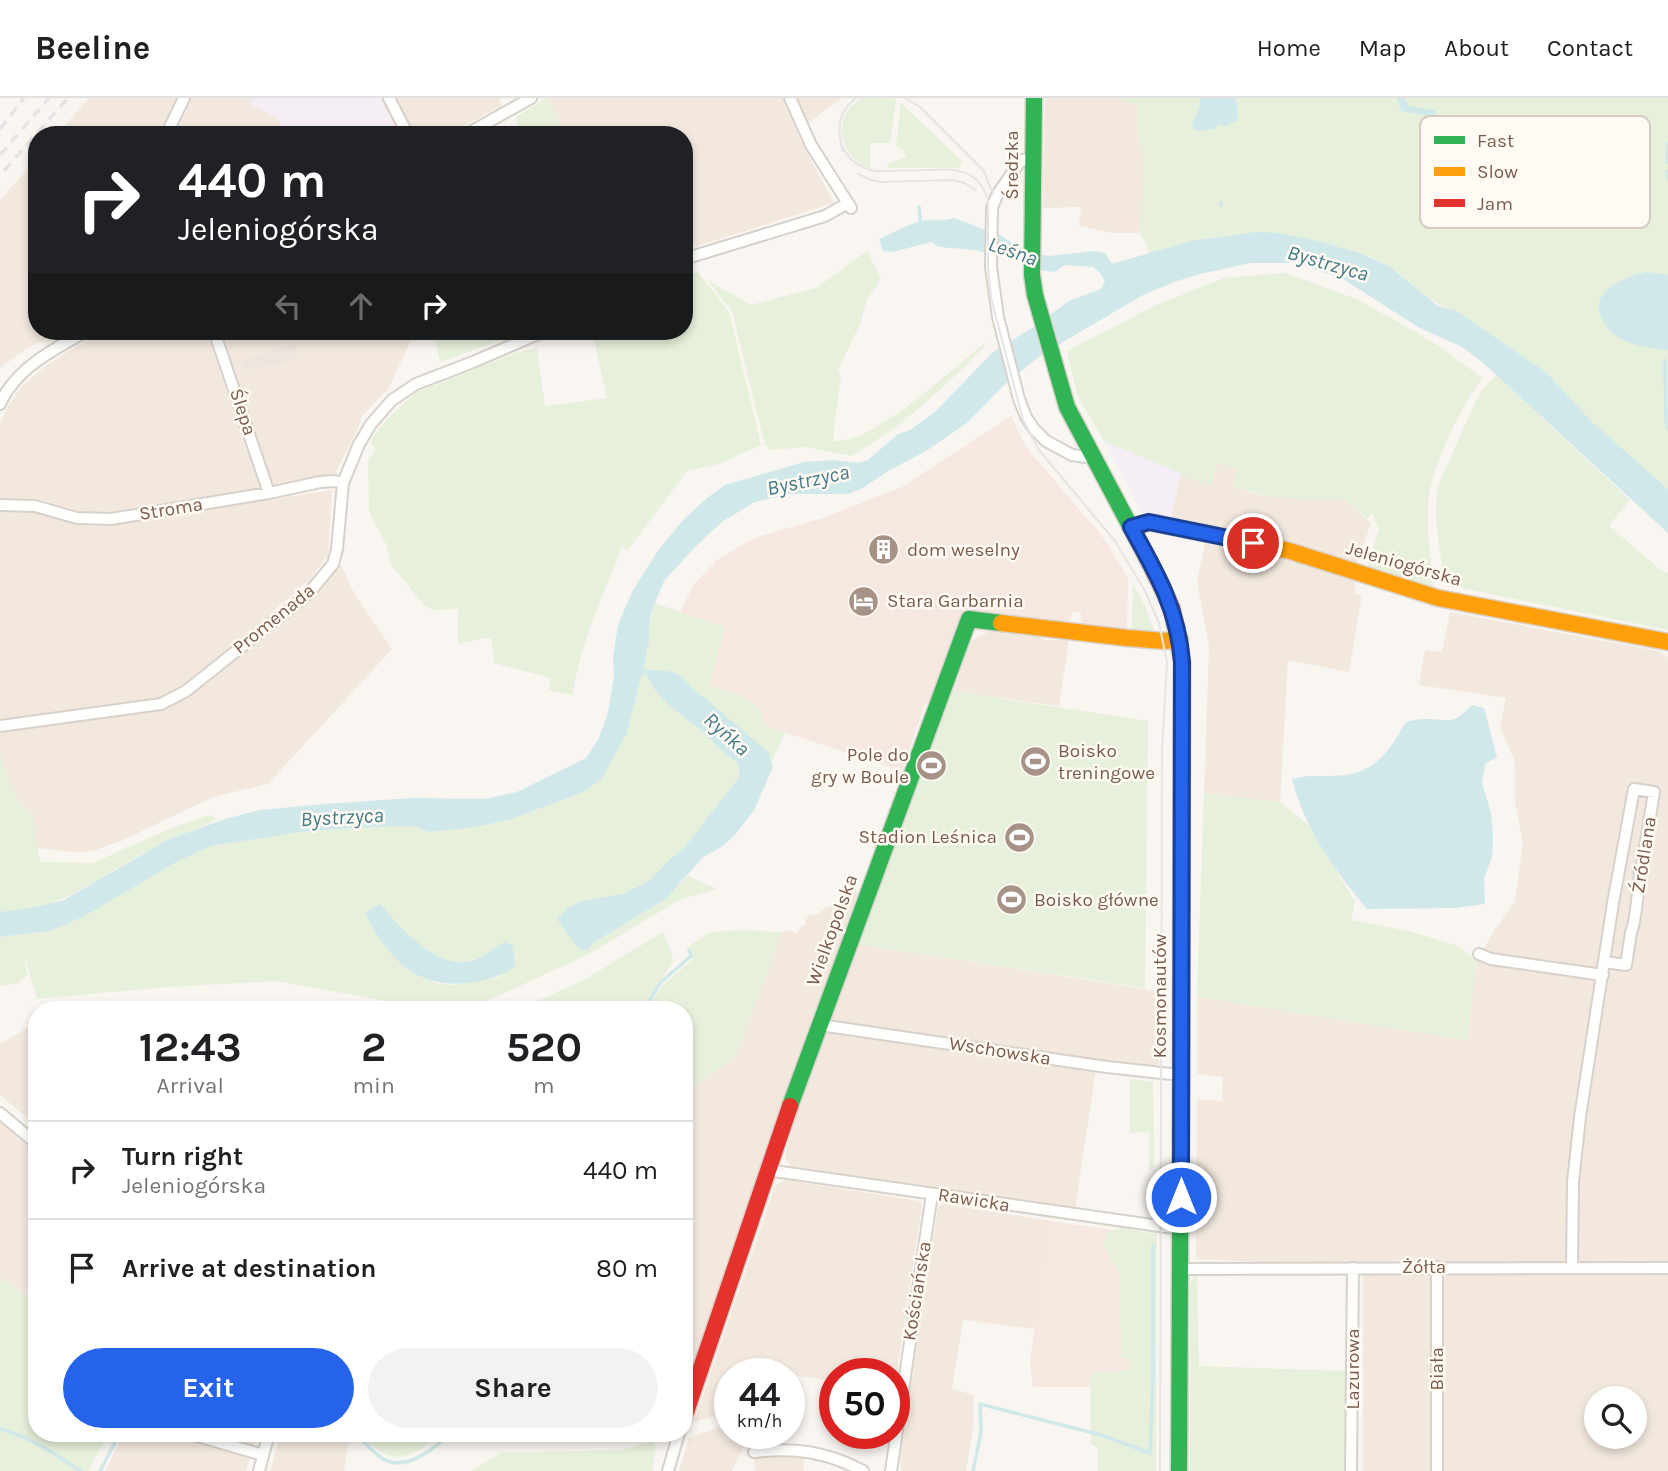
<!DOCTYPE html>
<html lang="en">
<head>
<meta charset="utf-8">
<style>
	body { margin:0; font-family:Karla,sans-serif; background:#f2f2f2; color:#202124; height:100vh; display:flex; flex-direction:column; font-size:26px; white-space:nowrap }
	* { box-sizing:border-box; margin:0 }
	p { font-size:23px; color:#757577 }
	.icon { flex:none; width:38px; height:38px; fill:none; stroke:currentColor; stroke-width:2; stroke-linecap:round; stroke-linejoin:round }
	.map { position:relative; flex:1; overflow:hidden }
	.sheet { position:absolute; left:28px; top:903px; width:665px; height:441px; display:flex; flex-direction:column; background:#fff; border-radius:28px; box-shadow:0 4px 10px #0003 }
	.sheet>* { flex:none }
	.hud { position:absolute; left:28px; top:28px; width:665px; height:214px; border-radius:28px; box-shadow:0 4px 10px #0003; background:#202124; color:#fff; overflow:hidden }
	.controls { position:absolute; left:1584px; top:1288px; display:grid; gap:14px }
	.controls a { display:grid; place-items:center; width:63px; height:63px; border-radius:50%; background:#fff; box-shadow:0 4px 10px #0003; font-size:35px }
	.speed { position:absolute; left:714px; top:1260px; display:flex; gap:14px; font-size:35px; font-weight:700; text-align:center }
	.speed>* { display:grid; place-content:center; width:91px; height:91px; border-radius:50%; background:#fff; box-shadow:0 4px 10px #0003; line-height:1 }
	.speed small { font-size:18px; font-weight:400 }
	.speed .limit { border:10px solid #d22; background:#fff; color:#111 }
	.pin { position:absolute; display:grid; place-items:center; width:60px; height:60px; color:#fff; margin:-30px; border:4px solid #fff; border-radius:50%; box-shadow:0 2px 7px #0007 }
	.me { position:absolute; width:77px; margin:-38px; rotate:0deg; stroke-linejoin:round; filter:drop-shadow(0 0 5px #0008) }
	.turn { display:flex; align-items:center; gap:24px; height:147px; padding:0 35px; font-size:32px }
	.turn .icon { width:91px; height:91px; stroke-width:2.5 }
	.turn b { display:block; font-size:49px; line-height:60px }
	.lanes { display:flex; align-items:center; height:66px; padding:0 35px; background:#0003; justify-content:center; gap:35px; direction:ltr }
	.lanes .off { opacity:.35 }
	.eta { display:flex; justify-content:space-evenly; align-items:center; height:119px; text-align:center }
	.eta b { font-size:42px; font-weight:700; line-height:49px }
	.cta { display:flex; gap:14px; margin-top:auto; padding:14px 35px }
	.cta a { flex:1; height:80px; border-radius:42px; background:#2563eb; color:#fff; font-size:28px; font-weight:700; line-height:80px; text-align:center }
	.cta a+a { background:#f2f2f2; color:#202124 }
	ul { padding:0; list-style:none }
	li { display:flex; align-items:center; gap:21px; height:98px; padding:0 35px; border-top:2px solid #e0e0e0 }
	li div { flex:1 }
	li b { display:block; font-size:26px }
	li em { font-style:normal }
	header { display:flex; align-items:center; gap:42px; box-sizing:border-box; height:98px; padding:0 35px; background:#fff; border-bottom:2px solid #e0e0e0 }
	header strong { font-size:33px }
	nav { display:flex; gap:38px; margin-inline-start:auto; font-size:24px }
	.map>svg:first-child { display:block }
</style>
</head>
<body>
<header>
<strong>Beeline</strong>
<nav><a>Home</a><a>Map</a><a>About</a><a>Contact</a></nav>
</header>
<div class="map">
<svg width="1668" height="1373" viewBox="0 0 1668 1373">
	<rect width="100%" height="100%" fill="#f9f5f0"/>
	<!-- residential -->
	<path fill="#f2e8de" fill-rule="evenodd" d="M89,0H499L502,8L446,37H57Z
		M549,0H842L796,34L834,105L684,152V37H564Z
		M1045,0H1116L1138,6L1137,30L1144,64L1140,135H1114L1079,128L1081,109L1043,110Z
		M37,60V233H62L49,243L46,241L27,250L0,270V102Z
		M107,233H206L260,390L102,415H86L39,401H0V326L8,308L21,289L43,270L70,252Z
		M220,233H415L389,290L362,318L359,328L334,378L273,388Z
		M1217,365L1237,371L1234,389L1262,398L1263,396L1278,401L1280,398L1300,402H1344L1371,425L1357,466L1281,443L1170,421L1181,375L1211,388Z
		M332,392L328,457L311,481L272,514L283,521L341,467L355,497L392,551L268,686L213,699L121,743L92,753L75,754L37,750L33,718L18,704L6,675L0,655V635L58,625L55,615L0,622V413L40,414L78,427L97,428Z
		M1205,445L1304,465L1354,481L1356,487L1354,495L1362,497L1349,574L1288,562L1280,704L1204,695L1209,549L1197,483Z
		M1450,514L1658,553L1668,559V1373H1363V1177L1431,1176V1162L1289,1165L1196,1161L1197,1001L1222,1003L1223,979L1197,976V899L1467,942L1477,863L1493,834L1515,804L1523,744L1515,704V664L1500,629L1506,600L1419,587L1425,552L1442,554ZM1596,1300H1634V1339H1596Z
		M991,532L1043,539V542H1069L1059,608L953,593L970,544Z
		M860,792L730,1155L684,1296V991L690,992L736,959L782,834L787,832L797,836L800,829L806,826L804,820L812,816L819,817L821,812Z
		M855,846L1158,893L1159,971L1097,965L1075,1111L790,1068L785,1058L798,1008Z
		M29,929H37V1028L0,997V946Z
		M0,1021L37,1053V1203L0,1180Z
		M785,1082L919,1103L922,1107L896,1282L894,1276H835V1280L820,1281L767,1273L766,1276H730V1314L694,1324L775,1088Z
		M942,1106L1051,1123L1035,1231L963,1222L952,1291L974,1297L973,1331L966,1373H902L900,1363L938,1109Z
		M730,1325V1335H750L732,1373H679L689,1340Z
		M124,1335H258L246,1373H105Z
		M281,1335H348L350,1338L344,1373H270Z
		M780,1357L805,1358L803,1373H756L753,1360Z"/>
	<!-- commercial -->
	<path fill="#f6e8e1" d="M1011,318L1026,349L1102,438L1128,479L1127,533L1085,528L1081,522V515L1073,514L1068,525L965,511L932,607L925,605L902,673L766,628L742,598L710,587L725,529L680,514L694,486L717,462L754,440L826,419L902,389Z
		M1051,1123L1131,1135L1132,1289H1033L1030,1263Z"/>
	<!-- industrial -->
	<path fill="#ede5e0" d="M293,244L297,255L296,260L274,268H262L244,274L241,264Z"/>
	<!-- education -->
	<path fill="#f6eef6" d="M253,0H380L394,27L370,37H286L277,20L250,6Z
		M1104,343L1181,375L1170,421L1142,415Z"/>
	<!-- green -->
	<path fill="#e7f0db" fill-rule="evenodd" d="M546,0H549L564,37H519L516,19Z
		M863,0L896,1L890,45H870V70C838,59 830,15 863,0Z
		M1116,0H1668V391L1592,324L1547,275L1455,212C1425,205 1414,184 1389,168C1374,159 1356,154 1339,149C1268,127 1220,135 1150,155L1140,135L1144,64L1137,30L1138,7Z
		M901,5L963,64L958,70H888L887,66L906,59L903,52L896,48Z
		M867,153L881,181L867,201L861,224L838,272L841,279L833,339L835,343C873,346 953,270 985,245V248C944,289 903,329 851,358L806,349L771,352L765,347L732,213L707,182L751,207L816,190Z
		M698,174L729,214L761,347L719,366L687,373L627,453L622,449C603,497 580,546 573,597L549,592L551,580L494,565L491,539L458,546V511L433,512L424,507L391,467L387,448L369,414L368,363L376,352L370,343L388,320L415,295L515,255L537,250L545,308L607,300L592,233H684V177Z
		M1285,175L1359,202L1433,244L1483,280C1463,304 1433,366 1429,397C1425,426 1431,459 1433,488L1367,471L1379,431L1372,415L1368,421L1344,402H1300L1280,398L1278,401L1233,389L1237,371L1218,365L1211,388L1104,343L1077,297L1067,253L1152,209L1224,180Z
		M433,233H527L440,264Z
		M1496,277L1630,402L1609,428L1662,473L1668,475V532L1461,490L1444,485L1436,421L1437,390L1475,305L1483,291Z
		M1133,485L1145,508L1155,534L1132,532Z
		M654,505L725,529L710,587L742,598L760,611L766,628L785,635L772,662L768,655L671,574L649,573L643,570L649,544L650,517Z
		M641,575L648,578C653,600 689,621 705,636C718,649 722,655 738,665L740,678L685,749L671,760L649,783L622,796L604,801H591L589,851L593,845L667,800L688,778L717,791L681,801L591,855L496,899L468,909L436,912L276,883L167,889L37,901L23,854L27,877L18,885L0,888V839L50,833L83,819L178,763L211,748L302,734L356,730L413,728L429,734L477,729L511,721L584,694L602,680ZM380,807C392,820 421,852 436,859C455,868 483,864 497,848L512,847L515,863L499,879L453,887L434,885Z
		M947,592L1148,623L1145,890L855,846Z
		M0,655L18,704L33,718L40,764L93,765L167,732L209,717L217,721C191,734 164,744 138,758C91,783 58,815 0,814Z
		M1204,695L1280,704L1310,728L1355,804L1351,822L1408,833L1459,848L1477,863L1467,942L1197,899Z
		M742,832L782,834L736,959L689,992L684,991V912H648L661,889L693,861L689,848L711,834Z
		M663,834L672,855L673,864L641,912H531L529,907L584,882Z
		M1130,981L1153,984L1154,1070L1149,1072V1034L1130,1035Z
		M1120,1130L1157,1136L1156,1373H1098V1350L1091,1346L1090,1274L1125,1273L1130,1270L1129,1261L1121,1259L1120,1178L1104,1148L1107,1135Z
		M1197,1177L1199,1268L1346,1273L1347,1373H1190V1187L1193,1179Z
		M0,1180L37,1204V1335H109L88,1373H0Z
		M360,1335H441C409,1363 390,1370 360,1335Z
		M653,1343L656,1350L652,1373H471L500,1355L621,1352Z"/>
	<!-- water -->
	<path fill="#d0e8ea" d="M1199,0H1236L1238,23L1225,28L1219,26L1214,31L1196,33L1192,27C1193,16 1204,12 1199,0Z
		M1397,0H1405L1409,8L1435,12L1441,37L1471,40L1526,39V47L1439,46L1431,43L1428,18L1401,13Z
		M954,120L1002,138L1023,152L1038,156L1049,158L1093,153L1105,155L1112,166L1191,143L1256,134L1280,135L1322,144L1360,155L1389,168L1438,208L1455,212L1547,275L1592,324L1668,391V435L1481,263L1462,249L1418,229L1343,181L1297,165H1251L1200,176L1174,184L1141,198L1041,257L1003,288L967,325L926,353L888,373L863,390L848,396H790L755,404L723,423L695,449L664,483L650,517L649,544L643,570C652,574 663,571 672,574C685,578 693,594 705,600L769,655L773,669L754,712L735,737L723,748L703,759L667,800L593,845L589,851L583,853L576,848L557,821L568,810L579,804L622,796L649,783L671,760L685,749L740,678L738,665C722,655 718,649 705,636C689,621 653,600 648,578L642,576L626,637L602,680L584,694L511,721L477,729L429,734L413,728L356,730L302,734L211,748L178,763L83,819L50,833L0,839V814L37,809L64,802L167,742L225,721L260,712L325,706L412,700L485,701L517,694L586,660L599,640L608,614L614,579L613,559L618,527L632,494L657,454L683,422L707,400L725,387L804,364L833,362L858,365L868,362L898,336L910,332L936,313L993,254L1032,230L1069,203L1101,191L1105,183L1100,175L1093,169L1065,167L1055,174L1024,170L1021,160L1004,156L1001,159L975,152L939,149L931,144L893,154L883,153L879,141C892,135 907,127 921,123C931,121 941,124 954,120Z
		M1647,174L1668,177V252C1650,250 1630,248 1615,237C1610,234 1605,227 1602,221C1587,193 1627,178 1647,174Z
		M1472,607L1484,610L1497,659L1485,666L1482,686L1491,714L1493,738L1492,760L1484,780L1485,806L1456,810L1367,811C1335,773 1304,729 1292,681C1306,677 1316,678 1330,678C1373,678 1386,658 1406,624C1411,623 1418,621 1423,621C1450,620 1449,630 1472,607Z
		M380,806C400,829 436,872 471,863C485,859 492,851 504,844L512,847L515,863L513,870C499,879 485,883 468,885C414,891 387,858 365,815Z"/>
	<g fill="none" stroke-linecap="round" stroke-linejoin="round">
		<!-- stream -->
		<path stroke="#d0e8ea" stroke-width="3.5" d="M1667,64L1668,46
			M1667,73L1668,80
			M1221,105V108
			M919,109L921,127
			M1665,262L1666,324L1668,331
			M644,912L660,885L691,858L689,852
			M0,1331L24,1339L48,1352L81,1373
			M356,1335C365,1345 374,1356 385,1362C408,1373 436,1349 450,1335
			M100,1373L120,1335
			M973,1373L981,1334L980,1306L1101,1337L1150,1355L1153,1282V1147"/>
		<defs>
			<path id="street" d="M389,0L408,37
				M790,0L811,47L851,110
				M166,37L184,0
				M465,37L531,0
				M1033,62H1021L997,97L992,110L991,169L998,219L1019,301L1026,319L1034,331L1046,343L1072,357L1085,359L1091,356
				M684,161L825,118L848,105
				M214,233L269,395
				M0,306C15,271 55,250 87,233
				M0,407L35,408L77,420L111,421L269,395L320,384L335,383L343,385
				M0,628L161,606L186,593L308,496L333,466L337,451L343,385L359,346L371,326L392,302L416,286L473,264L545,233
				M1479,856L1491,861L1603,877
				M820,927L1107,969L1180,977
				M0,1015L37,1046
				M767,1072L1180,1131
				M1437,1169V1373
				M1572,1170L1573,1084L1580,1019L1613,805L1634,691L1654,694L1642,768L1639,771L1640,777C1638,789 1636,825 1631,834L1626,867L1605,864
				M1180,1171L1668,1170
				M187,1335L263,1357
				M754,1354C795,1349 827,1354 863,1373
				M259,1373L269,1335
				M668,1373L679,1335
				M891,1373L932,1096
				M1351,1373L1353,1170"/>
			<path id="fast" d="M1034,0L1032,177L1035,197L1067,309L1146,458
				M790,1008L969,521L1001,525
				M1179,1373L1181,958"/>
			<path id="slow" d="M1131,429L1149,424L1253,445L1290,453L1438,500L1668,544
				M1001,525L1127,540L1164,543L1180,541"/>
			<path id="jam" d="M1146,458L1172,510L1182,564L1181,958
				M684,1320L790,1008"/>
		</defs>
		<!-- street casing -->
		<use href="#street" stroke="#d7d1cb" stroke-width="14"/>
		<!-- fast casing -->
		<use href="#fast" stroke="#d9d2cb" stroke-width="19"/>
		<!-- slow casing -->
		<use href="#slow" stroke="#d9d2cb" stroke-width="19"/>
		<!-- jam casing -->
		<use href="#jam" stroke="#d9d2cb" stroke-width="19"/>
		<!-- street -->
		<use href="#street" stroke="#fefefd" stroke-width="10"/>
		<!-- fast -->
		<use href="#fast" stroke="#30b455" stroke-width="16"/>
		<!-- slow -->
		<use href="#slow" stroke="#ff9f0a" stroke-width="16"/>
		<!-- jam -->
		<use href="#jam" stroke="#e5322d" stroke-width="16"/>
		<!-- tram -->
		<path stroke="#e6e3e7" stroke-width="2" d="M905,0L920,9L984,73L993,96
			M841,46C848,62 859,70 876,73C892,73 909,72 926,72C956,71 977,69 988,102V169L991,200L1023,322L1039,352L1115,443L1145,493L1159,525L1167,564L1162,652L1160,1373
			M843,53C837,32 837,14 856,0
			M858,76L871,82L882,84L953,82L964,85L976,92"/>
		<!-- rail -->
		<path stroke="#e6e3e7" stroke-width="3.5" stroke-dasharray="10 7" stroke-linecap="butt" d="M0,31L24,0
			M0,57L49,0
			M4,73L68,0"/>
	</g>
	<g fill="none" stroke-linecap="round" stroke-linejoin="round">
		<defs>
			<path id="route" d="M1181,1099L1182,564C1178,511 1156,474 1131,429L1149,424L1253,445"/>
		</defs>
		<!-- route casing -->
		<use href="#route" stroke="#184099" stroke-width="18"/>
		<!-- route -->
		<use href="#route" stroke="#2563eb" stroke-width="12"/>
	</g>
	<!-- icons -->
	<defs>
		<symbol id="building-disc" viewBox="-11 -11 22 22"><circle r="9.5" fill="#a69286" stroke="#fffaf3"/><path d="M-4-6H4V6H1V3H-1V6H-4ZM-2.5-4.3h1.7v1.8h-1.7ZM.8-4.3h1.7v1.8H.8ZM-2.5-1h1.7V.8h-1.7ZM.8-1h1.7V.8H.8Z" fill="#fff"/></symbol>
		<symbol id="hotel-disc" viewBox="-11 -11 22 22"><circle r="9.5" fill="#a69286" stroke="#fffaf3"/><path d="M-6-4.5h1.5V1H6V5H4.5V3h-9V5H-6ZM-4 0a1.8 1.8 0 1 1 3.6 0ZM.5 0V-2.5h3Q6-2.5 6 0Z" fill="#fff"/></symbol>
		<symbol id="stadium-disc" viewBox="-11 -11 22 22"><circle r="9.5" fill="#a69286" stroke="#fffaf3"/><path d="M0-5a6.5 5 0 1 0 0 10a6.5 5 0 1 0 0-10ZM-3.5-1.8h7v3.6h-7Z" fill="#fff"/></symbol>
	</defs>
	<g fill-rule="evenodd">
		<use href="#building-disc" x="866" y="434" width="35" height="35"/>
		<use href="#hotel-disc" x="846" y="486" width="35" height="35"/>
		<use href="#stadium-disc" x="1018" y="646" width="35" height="35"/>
		<use href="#stadium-disc" x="914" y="650" width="35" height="35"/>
		<use href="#stadium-disc" x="1002" y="722" width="35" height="35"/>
		<use href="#stadium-disc" x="994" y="784" width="35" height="35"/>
	</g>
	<g text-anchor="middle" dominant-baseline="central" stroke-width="5" stroke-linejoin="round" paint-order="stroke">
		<!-- street labels -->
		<g font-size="19" fill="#7a5c4d" stroke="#fffaf3">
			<text transform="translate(1012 67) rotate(-90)">Średzka</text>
			<text transform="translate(243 314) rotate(72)">Ślepa</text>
			<text transform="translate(171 411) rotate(-9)">Stroma</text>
			<text transform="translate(1404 466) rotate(16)">Jeleniogórska</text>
			<text transform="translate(274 521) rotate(-39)">Promenada</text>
			<text transform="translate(1644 757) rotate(-81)">Źródlana</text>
			<text transform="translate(832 832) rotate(-70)">Wielkopolska</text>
			<text transform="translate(1160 898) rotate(-90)">Kosmonautów</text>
			<text transform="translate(1000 953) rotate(9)">Wschowska</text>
			<text transform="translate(974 1102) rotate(9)">Rawicka</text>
			<text x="1424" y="1169">Żółta</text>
			<text transform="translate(917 1193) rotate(-81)">Kościańska</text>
			<text transform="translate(1353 1271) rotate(-90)">Lazurowa</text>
			<text transform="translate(1437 1271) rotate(-90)">Biała</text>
		</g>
		<!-- poi labels -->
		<g font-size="19" fill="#7a5c4d" stroke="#fffaf3" text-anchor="start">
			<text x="907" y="452">dom weselny</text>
			<text x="887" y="503">Stara Garbarnia</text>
			<text x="1058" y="653">Boisko<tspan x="1058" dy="22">treningowe</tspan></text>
			<text x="909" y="657" text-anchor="end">Pole do<tspan x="909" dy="22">gry w Boule</tspan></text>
			<text x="997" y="739" text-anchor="end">Stadion Leśnica</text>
			<text x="1034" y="802">Boisko główne</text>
		</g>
		<!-- water labels -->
		<g font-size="21" font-style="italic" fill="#437c86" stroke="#fffaf3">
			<text transform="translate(1013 153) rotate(19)">Leśna</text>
			<text transform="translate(1328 165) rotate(16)">Bystrzyca</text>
			<text transform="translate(808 382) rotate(-12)">Bystrzyca</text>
			<text transform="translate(727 636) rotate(42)">Ryńka</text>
			<text transform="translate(342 719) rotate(-3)">Bystrzyca</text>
		</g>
	</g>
	<!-- legend -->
	<rect x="1420" y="18" width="230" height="112" rx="10" fill="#fffaf3" stroke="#d7cbc1" stroke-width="2"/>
	<rect x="1434" y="38" width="31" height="8" fill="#30b455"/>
	<rect x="1434" y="69" width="31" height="9" fill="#ff9f0a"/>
	<rect x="1434" y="101" width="31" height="8" fill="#e5322d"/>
	<g font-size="19" fill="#7a5c4d">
		<text x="1477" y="49">Fast</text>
		<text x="1477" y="80">Slow</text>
		<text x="1477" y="112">Jam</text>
	</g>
</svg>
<div class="controls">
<a><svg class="icon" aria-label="search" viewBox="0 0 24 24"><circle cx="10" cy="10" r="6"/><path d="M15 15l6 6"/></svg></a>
</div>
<div class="speed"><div>44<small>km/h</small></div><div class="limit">50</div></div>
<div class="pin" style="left:1253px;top:445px;background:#d93025"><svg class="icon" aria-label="arrive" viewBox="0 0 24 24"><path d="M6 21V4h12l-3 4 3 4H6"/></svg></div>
<svg class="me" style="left:1181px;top:1099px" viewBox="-20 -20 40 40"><circle r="17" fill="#2563eb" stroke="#fff" stroke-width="3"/><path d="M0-11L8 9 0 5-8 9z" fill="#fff"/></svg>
<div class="hud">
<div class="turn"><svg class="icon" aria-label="right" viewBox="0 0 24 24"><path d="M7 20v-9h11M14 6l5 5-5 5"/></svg><div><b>440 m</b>Jeleniogórska</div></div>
<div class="lanes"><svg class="icon off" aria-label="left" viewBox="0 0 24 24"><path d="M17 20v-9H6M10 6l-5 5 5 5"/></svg><svg class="icon off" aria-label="ahead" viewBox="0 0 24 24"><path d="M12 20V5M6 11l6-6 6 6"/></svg><svg class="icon" aria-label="right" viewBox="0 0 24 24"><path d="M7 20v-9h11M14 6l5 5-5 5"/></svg></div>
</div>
<section class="sheet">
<div class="eta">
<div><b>12:43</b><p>Arrival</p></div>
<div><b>2</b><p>min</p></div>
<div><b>520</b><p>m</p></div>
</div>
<ul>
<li><svg class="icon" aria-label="right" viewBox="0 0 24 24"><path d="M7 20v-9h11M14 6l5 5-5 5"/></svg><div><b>Turn right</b><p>Jeleniogórska</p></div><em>440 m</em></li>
<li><svg class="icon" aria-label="arrive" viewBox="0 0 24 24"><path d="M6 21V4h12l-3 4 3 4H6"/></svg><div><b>Arrive at destination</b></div><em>80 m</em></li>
</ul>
<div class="cta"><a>Exit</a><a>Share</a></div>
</section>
</div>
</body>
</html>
